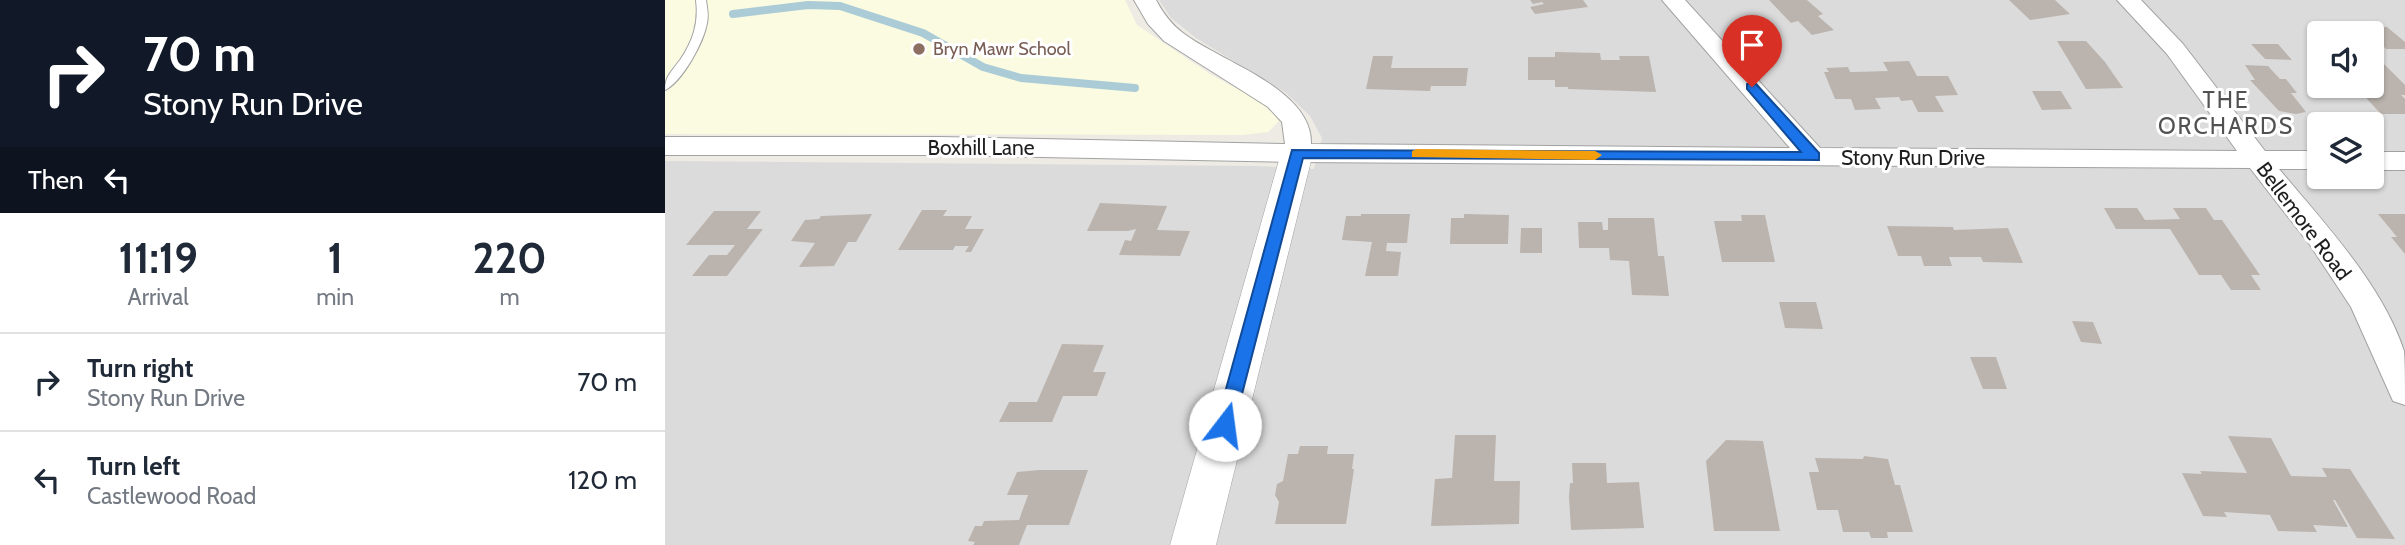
<!DOCTYPE html>
<html lang="en">
<head>
<meta charset="utf-8">
<style>
	body { margin:0; font-family:Cabin,sans-serif; background:#f6f6f7; color:#1f2937; height:100vh; display:flex; flex-direction:column; font-size:26px; white-space:nowrap }
	* { box-sizing:border-box; margin:0 }
	p { font-size:23px; color:#747a83 }
	.icon { flex:none; width:38px; height:38px; fill:none; stroke:currentColor; stroke-width:2; stroke-linecap:round; stroke-linejoin:round }
	.map { position:relative; flex:1; overflow:hidden }
	.panel { display:flex; flex-direction:column; background:#fff; width:665px }
	.panel>* { flex:none }
	.hud { background:#111827; color:#fff; overflow:hidden }
	.buttons { position:absolute; left:1642px; top:21px; display:grid; gap:14px }
	.buttons a { display:grid; place-items:center; width:77px; height:77px; border-radius:7px; background:#fff; box-shadow:0 2px 5px #0004; font-size:35px }
	.pin { position:absolute; display:grid; place-items:center; width:60px; height:60px; color:#fff; margin:-72px -30px; border-radius:50% 50% 50% 0; rotate:-45deg; box-shadow:0 0 7px #0007 }
	.pin .icon { rotate:45deg }
	.me { position:absolute; width:77px; margin:-38px; rotate:15deg; stroke-linejoin:round; filter:drop-shadow(0 0 5px #0008) }
	.turn { display:flex; align-items:center; gap:24px; height:147px; padding:0 28px; font-size:32px }
	.turn .icon { width:91px; height:91px; stroke-width:2.5 }
	.turn b { display:block; font-size:49px; line-height:60px }
	.then { display:flex; align-items:center; height:66px; padding:0 28px; background:#0003; gap:14px; font-size:26px }
	.eta { display:flex; justify-content:space-evenly; align-items:center; height:119px; text-align:center }
	.eta b { font-size:42px; font-weight:700; line-height:49px }
	ul { padding:0; list-style:none }
	li { display:flex; align-items:center; gap:21px; height:98px; padding:0 28px; border-top:2px solid #e0e1e3 }
	li div { flex:1 }
	li b { display:block; font-size:26px }
	li em { font-style:normal }
	main { display:flex; flex:1; min-height:0 }
	.map>svg:first-child { display:block }
</style>
</head>
<body>
<main>
<section class="panel">
<div class="hud">
<div class="turn"><svg class="icon" aria-label="right" viewBox="0 0 24 24"><path d="M7 20v-9h11M14 6l5 5-5 5"/></svg><div><b>70 m</b>Stony Run Drive</div></div>
<div class="then">Then<svg class="icon" aria-label="left" viewBox="0 0 24 24"><path d="M17 20v-9H6M10 6l-5 5 5 5"/></svg></div>
</div>
<div class="eta">
<div><b>11:19</b><p>Arrival</p></div>
<div><b>1</b><p>min</p></div>
<div><b>220</b><p>m</p></div>
</div>
<ul>
<li><svg class="icon" aria-label="right" viewBox="0 0 24 24"><path d="M7 20v-9h11M14 6l5 5-5 5"/></svg><div><b>Turn right</b><p>Stony Run Drive</p></div><em>70 m</em></li>
<li><svg class="icon" aria-label="left" viewBox="0 0 24 24"><path d="M17 20v-9H6M10 6l-5 5 5 5"/></svg><div><b>Turn left</b><p>Castlewood Road</p></div><em>120 m</em></li>
</ul>
</section>
<div class="map">
<svg width="1740" height="545" viewBox="0 0 1740 545">
	<rect width="100%" height="100%" fill="#eeebe5"/>
	<!-- residential -->
	<path fill="#dcdbdb" fill-rule="evenodd" d="M494,0H1740V545H0V161L590,166L649,169L657,138L645,116L621,93L531,38L506,18ZM1654,33H1706V86H1654ZM1654,124H1706V177H1654Z"/>
	<!-- education -->
	<path fill="#fbfbe1" d="M0,0H460L472,25L545,74L602,105L614,121L603,132L577,135L0,134Z"/>
	<g fill="none" stroke-linecap="round" stroke-linejoin="round">
		<!-- stream -->
		<path stroke="#abccd7" stroke-width="8" d="M68,14L143,5L175,6L258,33L318,67L356,78L470,88"/>
	</g>
	<!-- building -->
	<path fill="#bbb4ae" d="M865,0H918L923,7L870,14L865,7L879,4L877,2L868,4Z
		M1104,0H1142L1158,14L1153,16L1169,30L1147,35L1133,21L1126,23Z
		M1344,0H1390L1405,14L1365,20Z
		M1699,27H1722L1740,42V49H1721Z
		M1392,41H1421L1440,62L1458,88L1421,89Z
		M1586,44H1613L1627,60L1600,59Z
		M890,52L935,53L936,60H955L954,56H984L991,92L903,89V87H890V80H863V57H890Z
		M708,56H728L726,68H803L801,86H766L765,91L701,89Z
		M1244,61L1252,76H1283L1293,95L1270,96L1279,112H1253L1247,100L1236,101L1234,97L1210,98L1216,109L1190,110L1186,99H1170L1159,72H1164L1161,68L1183,67L1185,72H1189L1223,71L1218,62Z
		M1706,64H1719L1740,85V95H1736L1740,99V114H1716L1690,86H1706Z
		M1580,65L1603,66L1615,79H1621L1632,93H1626L1641,112L1631,114L1614,111L1585,80H1590Z
		M1367,91H1396L1407,109L1377,110Z
		M435,203L502,206L492,230L525,231L515,256L454,255L460,240L466,241L471,229L463,231H422Z
		M1439,208H1472L1480,220L1515,219L1508,208H1541L1549,220H1557L1595,275H1586L1596,290H1566L1556,275H1534L1505,229H1451Z
		M257,210H282L278,216H307L300,229H319L306,252H300L304,246H290L288,250H233Z
		M49,211H96L82,229H98L62,276H27L44,255H62L70,245H21Z
		M207,214L191,242H183L169,266L134,267L150,243L126,241L140,220L154,219L156,216Z
		M696,214H745L742,243H722L721,251L736,252L733,276H700L707,242L677,240L681,216H696Z
		M799,214L844,215L843,244H785L786,218H799Z
		M1713,214H1740V254L1726,237H1732Z
		M1076,215H1100L1110,262H1057L1049,221H1077Z
		M943,218H989L993,256H999L1004,296L967,295L964,261L945,260L944,248H914L913,222H937L938,230H943Z
		M1222,226L1288,227L1289,230L1343,228L1358,263L1318,262L1316,257H1284L1287,266H1259L1256,256H1233Z
		M856,228H877V253H855Z
		M1114,302H1151L1158,329L1120,328Z
		M1407,321L1428,322L1437,344L1416,342Z
		M397,344L439,345L428,372H441L432,396H398L387,422H334L344,402H372Z
		M1305,357H1331L1342,389H1318Z
		M790,435H831L829,481H855L854,524L766,526L770,479L787,478Z
		M1563,436L1606,438L1626,476L1662,477L1657,468L1685,469L1730,539L1692,538L1670,500H1668L1683,527L1648,525L1652,532L1613,531L1605,515L1559,512L1562,517L1538,516L1517,473L1537,474L1535,471L1582,473Z
		M1061,440L1098,441L1115,531H1049L1041,461Z
		M635,446H663L662,454H689L687,469H689L681,524H610L614,502L610,495L612,484L618,481L623,454H633Z
		M1199,456L1223,459L1230,485H1235L1248,532H1222L1223,538H1206L1204,532H1178L1173,510H1152L1144,472H1154L1150,458L1198,459Z
		M907,463H941L942,483L974,482L979,528L906,530L904,497L905,483H908Z
		M374,470H423L404,525H362L354,545H308L310,542L303,541L310,526H317L319,521L354,520L363,495H342L352,472Z"/>
	<g fill="none" stroke-linecap="round" stroke-linejoin="round">
		<defs>
			<path id="service" d="M31,0H41C42,8 44,15 42,23C39,42 17,82 0,90C0,76 7,71 15,60C28,41 34,23 31,0Z"/>
			<path id="minor" d="M469,0H491C498,13 506,24 518,33C556,62 648,89 646,144L1125,148L997,0H1020L1155,148L1572,151L1502,54L1452,0H1476L1518,44L1600,151H1654V169H1614C1658,222 1717,284 1739,351C1740,366 1740,389 1740,405L1728,401L1686,307L1645,245L1585,168L632,162L275,155H0V137H275L620,144L617,122L603,107L499,41L483,24Z
				M1706,152H1740V170H1706Z"/>
			<path id="tertiary" d="M632,142L644,145L648,153L551,545H505L616,153L620,145Z"/>
		</defs>
		<!-- service casing -->
		<use href="#service" stroke="#a2a2a2" stroke-width="2"/>
		<!-- minor casing -->
		<use href="#minor" stroke="#a2a2a2" stroke-width="2"/>
		<!-- tertiary casing -->
		<use href="#tertiary" stroke="#a2a2a2" stroke-width="1"/>
		<!-- service -->
		<use href="#service" fill="#fff" fill-rule="evenodd"/>
		<!-- minor -->
		<use href="#minor" fill="#fff" fill-rule="evenodd"/>
		<!-- tertiary -->
		<use href="#tertiary" fill="#fff" fill-rule="evenodd"/>
	</g>
	<!-- route -->
	<path fill="#1a73e8" stroke="#114b97" stroke-width="2" d="M1087,83L1091,84L1154,153V160L638,158L569,425L567,430L560,432L554,430L551,425L627,150L1136,152L1082,89V84Z"/>
	<!-- slow -->
	<path fill="#f59e0b" d="M752,149L930,151L937,155L930,160L747,157V151Z"/>
	<!-- markers -->
	<circle fill="#8d6e63" stroke="#fff" stroke-width="2.5" cx="254" cy="49" r="7"/>
	<g text-anchor="middle" dominant-baseline="central" stroke-width="6" stroke-linejoin="round" paint-order="stroke">
		<!-- far-education labels -->
		<g font-size="18" fill="#785e54" stroke="#fff" text-anchor="start">
			<text x="268" y="49">Bryn Mawr School</text>
		</g>
		<!-- street labels -->
		<g font-size="21" fill="#1e1e1e" stroke="#fff">
			<text x="316" y="147">Boxhill Lane</text>
			<text x="1248" y="157">Stony Run Drive</text>
			<text transform="translate(1639 221) rotate(53)">Bellemore Road</text>
		</g>
		<!-- neighbourhood labels -->
		<g font-size="23" letter-spacing="2" fill="#515151" stroke="#fff">
			<text x="1561" y="100">THE<tspan x="1561" dy="26">ORCHARDS</tspan></text>
		</g>
	</g>
</svg>
<div class="buttons">
<a><svg class="icon" aria-label="sound" viewBox="0 0 24 24"><path d="M4 9h4l5-4v14l-5-4H4zM17 9q2 3 0 6"/></svg></a>
<a><svg class="icon" aria-label="layers" viewBox="0 0 24 24"><path d="M12 4l9 5-9 5-9-5zM3 14l9 5 9-5"/></svg></a>
</div>
<div class="pin" style="left:1087px;top:87px;background:#d93025"><svg class="icon" aria-label="arrive" viewBox="0 0 24 24"><path d="M6 21V4h12l-3 4 3 4H6"/></svg></div>
<svg class="me" style="left:560px;top:425px" viewBox="-20 -20 40 40"><circle r="19" fill="#fff"/><path d="M0-13L10 11 0 6-10 11z" fill="#1a73e8"/></svg>
</div>
</main>
</body>
</html>
